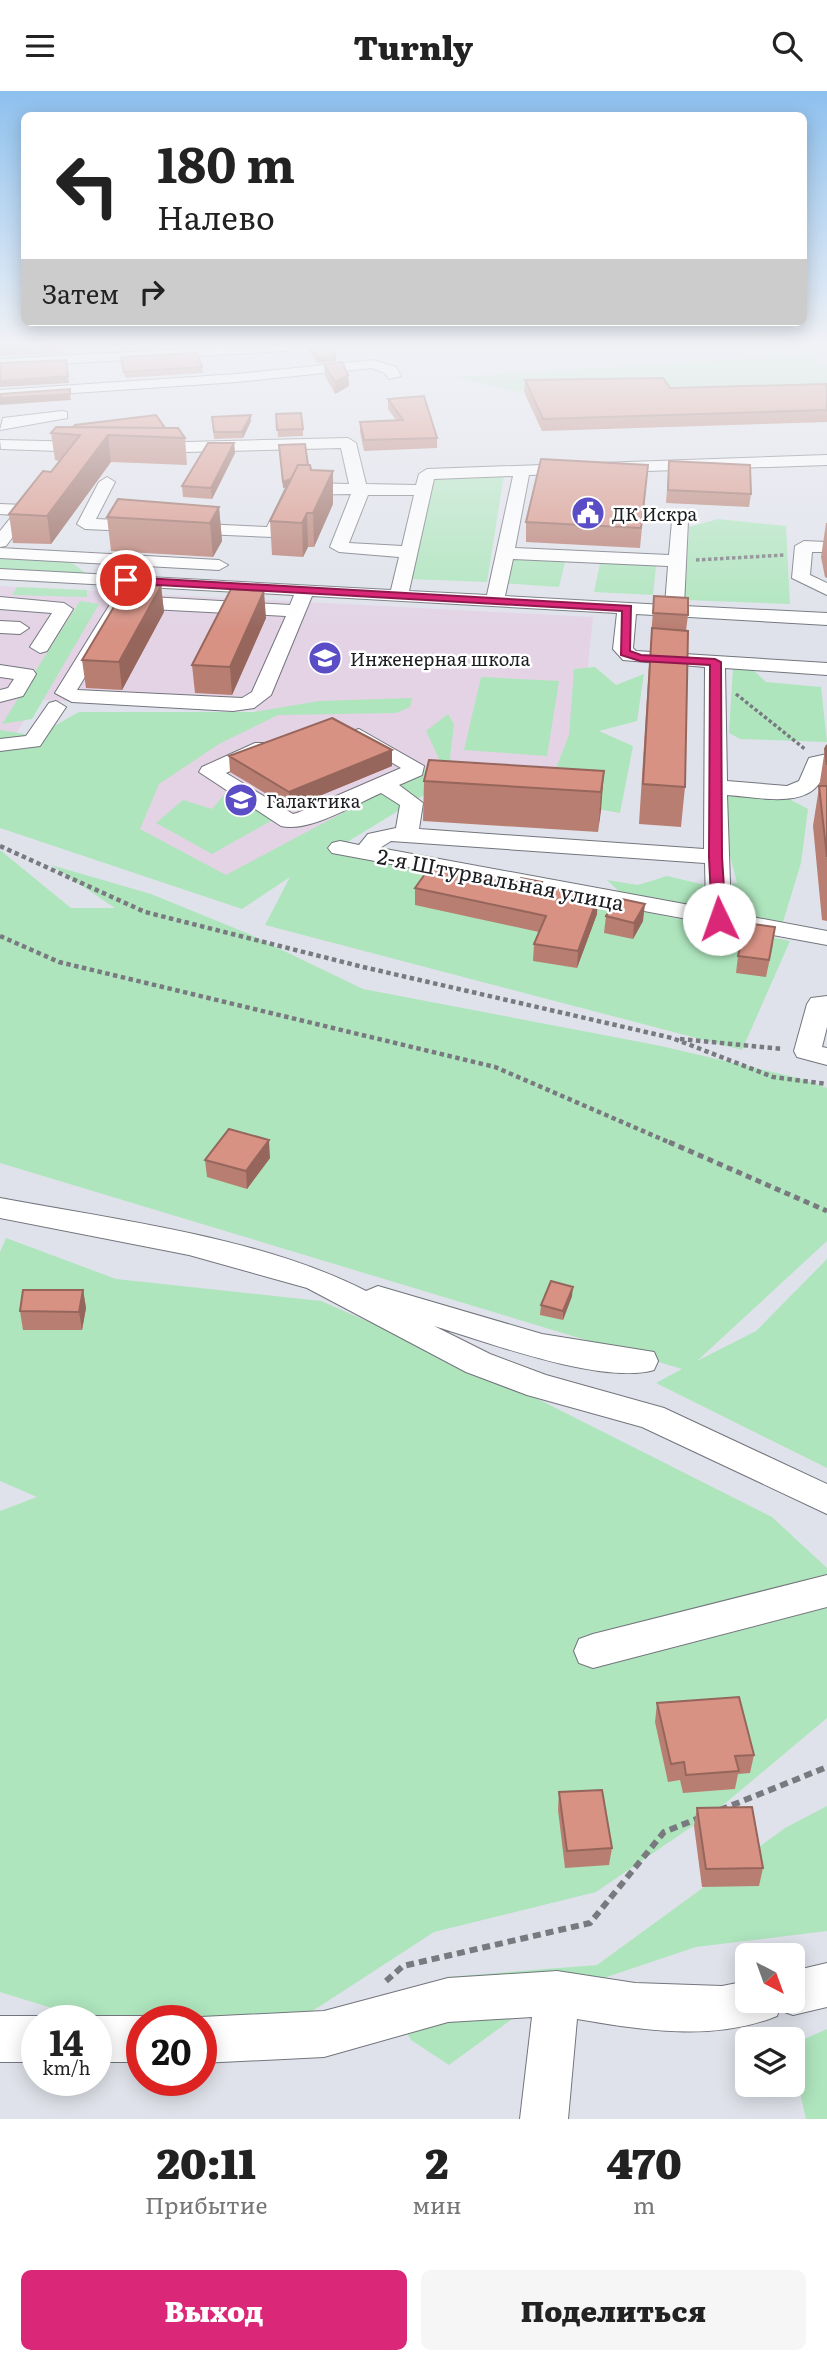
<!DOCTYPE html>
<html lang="ru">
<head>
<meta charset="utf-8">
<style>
	body { margin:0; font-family:Literata,serif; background:#f6f6f6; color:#222; height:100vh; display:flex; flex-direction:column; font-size:26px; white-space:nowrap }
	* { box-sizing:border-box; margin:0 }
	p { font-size:23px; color:#767676 }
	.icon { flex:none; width:38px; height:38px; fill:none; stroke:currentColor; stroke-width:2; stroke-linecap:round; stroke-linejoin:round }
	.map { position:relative; height:2028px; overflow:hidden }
	.side { display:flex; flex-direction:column; background:#fff; flex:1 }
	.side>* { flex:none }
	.top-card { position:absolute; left:21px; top:21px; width:786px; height:214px; border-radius:10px; box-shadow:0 4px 18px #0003; background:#fff; color:#222; overflow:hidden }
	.needle { width:46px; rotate:139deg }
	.fabs { position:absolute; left:735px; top:1852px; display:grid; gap:14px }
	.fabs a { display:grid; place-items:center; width:70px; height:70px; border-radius:10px; background:#fff; box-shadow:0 4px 18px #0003; font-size:35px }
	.speed { position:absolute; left:21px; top:1914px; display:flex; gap:14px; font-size:35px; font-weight:700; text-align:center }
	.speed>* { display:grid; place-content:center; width:91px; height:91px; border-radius:50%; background:#fff; box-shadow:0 4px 18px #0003; line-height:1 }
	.speed small { font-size:18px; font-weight:400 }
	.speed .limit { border:10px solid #d22; background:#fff; color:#111 }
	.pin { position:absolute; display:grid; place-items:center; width:60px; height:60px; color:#fff; margin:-30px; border:4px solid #fff; border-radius:50%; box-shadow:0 2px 7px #0007 }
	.me { position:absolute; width:77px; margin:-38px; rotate:357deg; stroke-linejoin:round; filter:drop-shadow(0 0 5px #0008) }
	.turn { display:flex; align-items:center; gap:24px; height:147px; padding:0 21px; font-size:32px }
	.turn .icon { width:91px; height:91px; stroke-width:2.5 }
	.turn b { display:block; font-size:49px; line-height:60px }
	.then { display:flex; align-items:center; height:66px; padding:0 21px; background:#0003; gap:14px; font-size:26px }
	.eta { display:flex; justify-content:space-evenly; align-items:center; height:119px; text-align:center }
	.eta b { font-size:42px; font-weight:800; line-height:49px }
	.cta { display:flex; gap:14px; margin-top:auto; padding:14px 21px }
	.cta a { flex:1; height:80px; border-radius:10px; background:#db2777; color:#fff; font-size:28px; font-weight:800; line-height:80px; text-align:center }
	.cta a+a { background:#f6f6f6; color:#222 }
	header { display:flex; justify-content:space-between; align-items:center; height:91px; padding:0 21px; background:#fff; font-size:32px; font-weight:800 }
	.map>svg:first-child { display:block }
</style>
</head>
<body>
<header><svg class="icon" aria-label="menu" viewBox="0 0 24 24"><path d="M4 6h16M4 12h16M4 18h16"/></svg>Turnly<svg class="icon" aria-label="search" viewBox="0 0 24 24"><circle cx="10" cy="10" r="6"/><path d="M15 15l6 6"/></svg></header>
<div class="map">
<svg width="827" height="2028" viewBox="0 0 827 2028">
	<rect width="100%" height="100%" fill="#e0e2eb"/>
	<!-- education -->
	<path fill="#e3d3e5" d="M0,495L593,526L576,691L435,674L229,798L42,743L257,619L37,609L15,644L0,643Z"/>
	<!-- green -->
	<path fill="#aee5bd" d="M805,264L827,275V294L514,300L454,286Z
		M504,384L487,491L407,488L431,386Z
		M718,428L786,435L790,513L685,509L689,436Z
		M0,463L67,468L87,483L0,481Z
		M505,468L565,471L559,496L501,492Z
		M600,472L656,475L653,504L594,501Z
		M17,496L87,499V506L12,504Z
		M80,510L99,513L32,628L2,633Z
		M595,576L616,594L644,583L637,630L599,640L633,655L620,722L553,710V685L569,644L574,578Z
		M733,576H750L766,591L821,596L827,651L740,648L729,642Z
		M481,586L559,590L547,665L464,659Z
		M412,607L410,616L396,622L278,624L219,653L159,693L140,738L226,784L440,670L426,640L448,623L454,633L450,667L457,684L334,759L790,850L742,959L265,834L290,786L242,818L0,737V639L36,645L79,621H254L319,610Z
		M752,695L770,698L808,718L801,772L779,844L628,809L607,789L638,794L667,785L714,796L737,792L726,749V704Z
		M230,697L278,726L212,763L156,732L183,709L212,718Z
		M0,759L71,817H115L51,774L151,803L249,843L363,898L661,955L798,987L827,997V1150L697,1270L756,1240L827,1168V1377L656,1292L682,1278L0,1072Z
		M6,1147L116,1188L321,1210L484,1281L772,1426L827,1477V1627L722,1715L596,1801L434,1841L251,1960L201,1930H142V1945L0,1901V1420L37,1406L0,1390V1161Z
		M827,1715V1840L696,1856L538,1909L449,1974L411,1949L389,1912L447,1886L597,1874L785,1737Z
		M827,1938V2028H806L793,1971V1953Z"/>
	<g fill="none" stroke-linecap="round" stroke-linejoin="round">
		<defs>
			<path id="minor" d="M222,256H294L287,260L0,276V268Z
				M373,269L396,276L401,285L389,288L385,282L372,277L237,291L0,307V299L237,283Z
				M62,320L67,321V327L0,339L3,327Z
				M348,347L356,352L366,393L416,394L419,383L427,378L827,364V374L529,384L515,457L669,464L672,430L680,425L688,430L684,515L827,522V534L636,523L633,557L636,560L827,572V584L725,577L727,690L787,695L799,690L809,667L827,663C827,723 768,707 727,704L731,822L827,840V854L332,762L328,757L332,752L340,750L359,754L368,743L396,737L400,714L381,702C356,713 308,742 281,735L199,681L202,676L255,652H271L274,657L271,662L226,682L293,723L297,722L401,677L352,648L349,644L352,640L359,638L424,675L422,684L399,694L423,712L419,738L704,758L705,576L623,569L613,558L617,522L312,505L271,604L254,617L233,620L72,611L55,602L112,510L132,505L290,514L294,504L0,488V478L391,499L399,466L339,461L330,456L351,403L298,404L282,441L273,446L85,438L77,433L99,391L107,386L115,391L96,428L267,436L286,397L309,392L349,393L341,357L147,362L139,357L147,352ZM513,385L487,504L409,500L434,388ZM368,404H414L402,455L349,452ZM513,468L668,475L665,514L505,505ZM132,517L286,525L252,601L242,607L77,599L126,518ZM391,750L705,772L706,817L380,757Z
				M0,349L89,351L97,356L89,361L1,358Z
				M0,413L25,414L33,419L6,455L0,456V440L13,424L0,423Z
				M804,450L827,451V461H812L810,484L827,492V504L792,487L795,455Z
				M0,457L219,469L228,474L219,479L0,467Z
				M0,506L64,512L73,518L47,560L40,562L30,556L52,522L0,518Z
				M0,530L20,531L29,537L20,543L0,542Z
				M0,574L33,579L36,583L23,605L0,611V599L8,597L14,588L0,586Z
				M56,610L66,616L40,655L0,660V648L26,645L49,612Z
				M827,905V936L822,956L827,957V974L797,966L794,960L807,913L811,907Z
				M0,1107C116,1129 261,1146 366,1200L378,1195L542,1243L654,1261L658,1270L654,1279C603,1294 486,1251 434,1235L490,1263L546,1284L664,1317L827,1393V1423L642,1336L527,1304L466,1281L307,1197L189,1164L0,1127Z
				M827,1484V1516L593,1577L579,1572L574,1560L579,1548L593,1543Z
				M827,1872V1916L793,1924L779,1919L777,1925C714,1951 642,1939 577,1928L568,2028H520L532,1926L448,1931L324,1966L201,1972V1930H191L201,1926L324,1920L448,1887L557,1880L635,1892L722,1895L747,1890V1909H793V1880Z
				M0,1925H37L49,1930H37V1971H0Z
				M96,1925H142L154,1930H142V1971H96V1930H84Z"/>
		</defs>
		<!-- minor casing -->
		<use href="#minor" stroke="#73757d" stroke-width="2"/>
		<!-- path-far3 -->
		<path stroke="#797a80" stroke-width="3.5" stroke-dasharray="3.5 2.5" stroke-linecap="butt" d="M696,469L785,464
			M736,603L806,659"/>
		<!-- path-far2 -->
		<path stroke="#797a80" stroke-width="4.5" stroke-dasharray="4.5 3.5" stroke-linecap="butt" d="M0,755L145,821L363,876L672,947L773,986L827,993
			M0,845L59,871L495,976L673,1053
			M680,948L783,958"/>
		<!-- path-far1 -->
		<path stroke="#797a80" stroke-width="5" stroke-dasharray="6 4.5" stroke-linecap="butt" d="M669,1051L827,1120"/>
		<!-- path -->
		<path stroke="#797a80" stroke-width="6" stroke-dasharray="8 5" stroke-linecap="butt" d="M720,1719L827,1676
			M386,1890L403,1875L590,1832L664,1741L699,1727"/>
		<!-- minor -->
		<use href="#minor" fill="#fff" fill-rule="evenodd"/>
	</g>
	<!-- wall -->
	<path fill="#b97e72" d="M0,256H64V262L0,265Z
		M119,256H176L119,258Z
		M307,256H332L336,270L317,272Z
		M121,266L202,276L203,282L125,287Z
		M324,273L348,284L349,295L335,303L325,285Z
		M525,289L670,297L827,293V331L542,340L524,301Z
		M388,308L437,347V357L364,360L360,341V331L396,329L388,318Z
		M276,323L303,338V345L278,346Z
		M212,326L251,330L243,347L214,348Z
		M51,342L185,347L187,374L111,371L51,453L13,452L9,423L51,381L59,370L55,369Z
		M234,352L235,362L212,408L183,406L182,395Z
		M279,354L308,374L333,413L314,456H308L303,466L272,464L270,430L287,396L283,397Z
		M669,370L751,403L749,416L666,412Z
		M648,374L640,457L526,451V431Z
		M219,416L222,450L213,466L111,460L107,426Z
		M826,432H827V487L825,486L821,466Z
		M161,495L164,521L122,599L86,597L82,569Z
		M654,505L688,524L686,540L685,696L681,736L639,733L649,574Z
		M266,527L232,604L195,602L192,574Z
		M827,654V830L822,829L813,735L825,658Z
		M229,665L392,675L290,717L230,681Z
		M604,680L598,741L423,730L424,690Z
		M542,796L597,823L577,877L533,870L534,853L539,841L415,814V797Z
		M606,825L643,830L633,848L604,842Z
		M773,853L766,886L736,882L738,865Z
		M270,1067L247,1098L207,1086L205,1069Z
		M83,1199L86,1217L82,1239H23L20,1220Z
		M572,1205L563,1229L540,1224L541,1214Z
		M657,1612L754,1664L750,1682L738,1683L735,1698L683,1702L680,1689L668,1691L655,1631Z
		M559,1701L612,1757L609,1774L565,1777L558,1719Z
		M697,1717L763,1777L759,1795L702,1796L694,1735Z"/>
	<!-- shaded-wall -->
	<path fill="#96665c" d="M336,264V270L317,272V266Z
		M348,284L349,295L335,303V291Z
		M68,285L69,292L0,296V290Z
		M70,303L71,309L0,314V307Z
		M251,324V330L243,347L242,341Z
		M108,344L111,371L51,453L47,425Z
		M234,352L235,362L212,408L211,397Z
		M333,380V413L314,456L313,422Z
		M309,383V389L283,397V391Z
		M219,416L222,450L213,466L210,432Z
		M307,422L308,456L303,466L302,432Z
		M161,495L164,521L122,599L119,571Z
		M264,500L266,527L232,604L230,576Z
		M392,659V675L290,717L289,701Z
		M604,680L601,720L598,741L601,701Z
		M598,806L597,823L577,877L578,860Z
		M645,813L643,830L633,848L634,832Z
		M269,1049L270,1067L247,1098L246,1080Z
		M573,1196L572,1205L563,1229V1220Z
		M83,1199L86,1217L82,1239L79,1221Z"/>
	<!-- building -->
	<path fill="#d79284" stroke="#96665c" stroke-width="2" d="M0,256H64L0,259Z
		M311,256H332L336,264L317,266Z
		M197,262L202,276L124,281L121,266Z
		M66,269L68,285L0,290V272Z
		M342,271L348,284L335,291L324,273Z
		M663,287L670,297L827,293V319L543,328L525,289Z
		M70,298V303L0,307V303Z
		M424,305L437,347L364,349L360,331L403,329L388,308Z
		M301,322L303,338L277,339L276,323Z
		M156,324L165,337L73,336L75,334Z
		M251,324L242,341H214L212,326Z
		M56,336L178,337L185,347L108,344L47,425L9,423L43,380L51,381L80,344L51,342Z
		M208,352H234L211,397L182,395Z
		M305,353L308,374H298L291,388L283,391L279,354Z
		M541,368L648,374L641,437L526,431Z
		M669,370L750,374L751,403L668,399Z
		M298,374H310L311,379L333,380L313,422H307L302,432L270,430Z
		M118,408L219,416L210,432L107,426Z
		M127,494L161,495L119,571L82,569Z
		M231,498L264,500L230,576L192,574Z
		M654,505L688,507V524L653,522Z
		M652,537L688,540L685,696L643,693Z
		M332,627L392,659L289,701L229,665Z
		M827,654V674L825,658Z
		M429,669L604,680L601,701L424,690Z
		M819,695H827V766Z
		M430,776L518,791L521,787L542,791L540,795L598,806L578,860L534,853L546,825L415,797Z
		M617,807L645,813L634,832L606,825Z
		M746,832L775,836L769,869L738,865Z
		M229,1038L269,1049L246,1080L205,1069Z
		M551,1190L573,1196L563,1220L541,1214Z
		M23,1199H83L79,1221L20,1220Z
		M739,1606L754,1664L735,1665L739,1680L686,1684L684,1671L671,1673L657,1612Z
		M602,1699L612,1757L567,1760L559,1701Z
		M752,1716L763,1777L706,1778L697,1717Z"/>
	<!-- sky -->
	<linearGradient id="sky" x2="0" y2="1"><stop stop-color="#8dc0ee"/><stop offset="0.47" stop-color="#f1f2f6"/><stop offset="1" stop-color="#f1f2f6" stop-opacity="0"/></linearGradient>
	<rect width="827" height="539" fill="url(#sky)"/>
	<!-- route -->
	<path fill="#db2777" stroke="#8e194d" stroke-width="2" d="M126,486L631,515L630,560L641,564L715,568L721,571L722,766L726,828L719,832L712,828L709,766L710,574L640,570L621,564L622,520L123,492L121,489Z"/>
	<!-- icons -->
	<defs>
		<symbol id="civic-disc" viewBox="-11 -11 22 22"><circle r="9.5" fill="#5a4dc5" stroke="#fff"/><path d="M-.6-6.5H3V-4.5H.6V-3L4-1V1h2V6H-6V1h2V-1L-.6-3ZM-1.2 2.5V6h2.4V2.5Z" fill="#fff"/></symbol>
		<symbol id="school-disc" viewBox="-11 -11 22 22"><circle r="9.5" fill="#5a4dc5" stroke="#fff"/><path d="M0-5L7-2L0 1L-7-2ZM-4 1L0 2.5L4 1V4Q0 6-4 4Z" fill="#fff"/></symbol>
	</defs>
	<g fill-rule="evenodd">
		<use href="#civic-disc" x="569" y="403" width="38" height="38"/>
		<use href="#school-disc" x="306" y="548" width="38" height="38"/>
		<use href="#school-disc" x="222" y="690" width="38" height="38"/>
	</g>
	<g text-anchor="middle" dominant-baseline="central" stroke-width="5" stroke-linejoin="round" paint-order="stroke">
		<!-- far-poi labels -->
		<g font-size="18" fill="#1c1d20" stroke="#fff" text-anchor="start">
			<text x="612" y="422">ДК Искра</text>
			<text x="350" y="567">Инженерная школа</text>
			<text x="266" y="709">Галактика</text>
		</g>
		<!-- street labels -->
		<g font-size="21" fill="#1c1d20" stroke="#fff">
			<text transform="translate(501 787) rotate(11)">2-я Штурвальная улица</text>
		</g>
	</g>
</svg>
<div class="fabs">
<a><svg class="needle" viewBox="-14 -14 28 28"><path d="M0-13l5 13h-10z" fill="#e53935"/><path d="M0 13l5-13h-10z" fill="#767676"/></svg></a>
<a><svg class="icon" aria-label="layers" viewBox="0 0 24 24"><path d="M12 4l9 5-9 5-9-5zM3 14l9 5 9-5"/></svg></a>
</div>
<div class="speed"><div>14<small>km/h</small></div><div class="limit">20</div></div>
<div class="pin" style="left:126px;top:489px;background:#d93025"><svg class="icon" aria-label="arrive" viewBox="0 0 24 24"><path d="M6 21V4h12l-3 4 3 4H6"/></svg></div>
<svg class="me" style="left:719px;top:828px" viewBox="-20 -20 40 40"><circle r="19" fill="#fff"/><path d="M0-13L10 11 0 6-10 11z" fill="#db2777"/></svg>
<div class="top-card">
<div class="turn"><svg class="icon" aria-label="left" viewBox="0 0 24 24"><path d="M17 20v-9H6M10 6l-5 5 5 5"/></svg><div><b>180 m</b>Налево</div></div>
<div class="then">Затем<svg class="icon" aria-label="right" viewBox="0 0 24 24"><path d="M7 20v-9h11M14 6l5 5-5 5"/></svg></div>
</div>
</div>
<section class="side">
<div class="eta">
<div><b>20:11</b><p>Прибытие</p></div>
<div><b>2</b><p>мин</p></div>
<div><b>470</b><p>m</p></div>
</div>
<div class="cta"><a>Выход</a><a>Поделиться</a></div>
</section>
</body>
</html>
